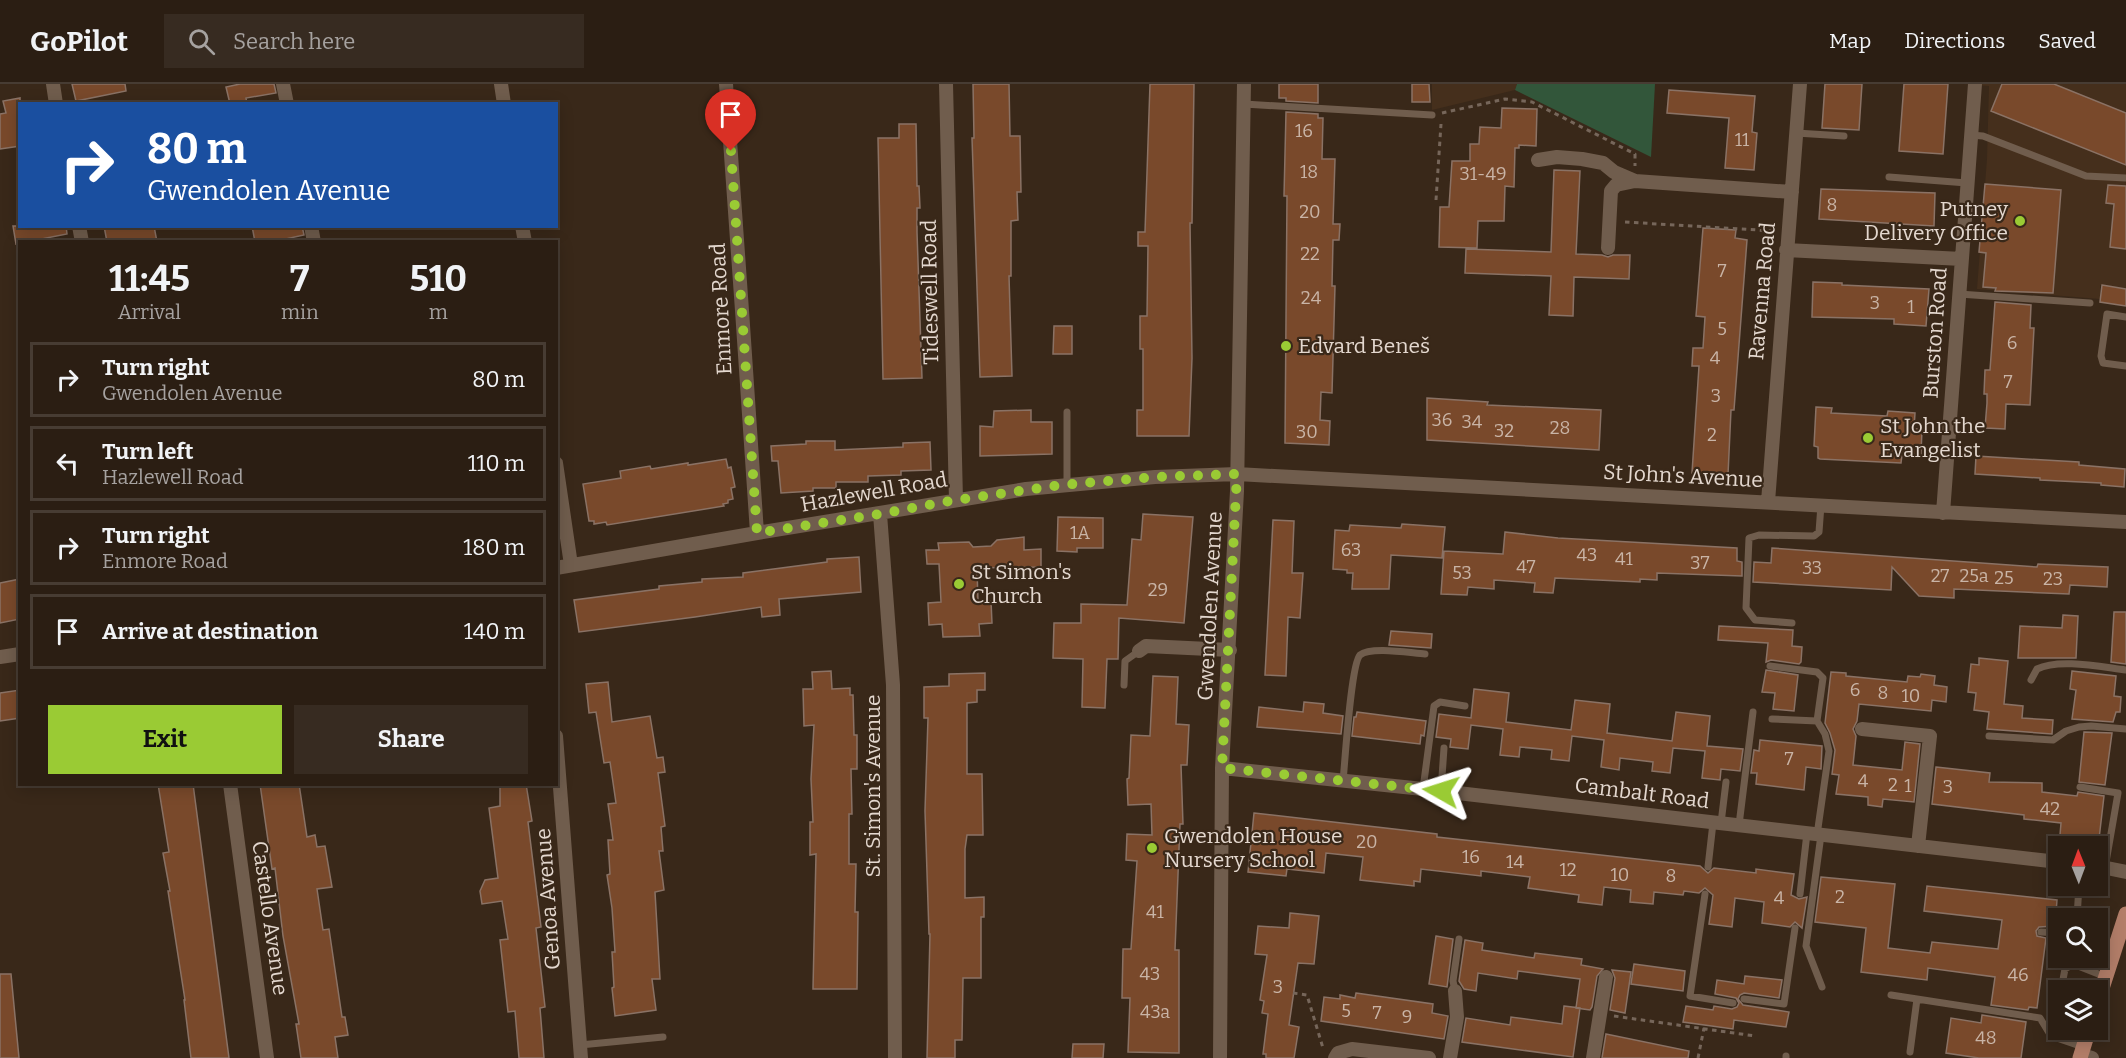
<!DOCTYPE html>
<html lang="en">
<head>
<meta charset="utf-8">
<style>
	body { margin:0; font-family:Bitter,serif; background:#372b21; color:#f1f3f6; height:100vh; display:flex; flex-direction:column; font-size:22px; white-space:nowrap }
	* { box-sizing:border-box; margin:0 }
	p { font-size:20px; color:#a6a2a0 }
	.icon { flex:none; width:33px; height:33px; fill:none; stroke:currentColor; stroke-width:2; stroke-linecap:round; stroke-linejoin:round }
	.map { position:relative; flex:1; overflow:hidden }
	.drawer { position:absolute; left:18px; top:156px; width:540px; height:546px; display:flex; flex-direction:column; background:#2b1e13; border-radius:0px; box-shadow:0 3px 15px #0003,0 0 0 2px #473c33 }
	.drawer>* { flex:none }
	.banner { position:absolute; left:18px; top:18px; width:540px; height:126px; border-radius:0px; box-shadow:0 3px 15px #0003,0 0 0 2px #473c33; background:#1a4fa0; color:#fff; overflow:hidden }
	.needle { width:39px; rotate:359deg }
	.fabs { position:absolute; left:2048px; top:752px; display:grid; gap:12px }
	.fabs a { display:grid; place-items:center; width:60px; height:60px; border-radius:0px; background:#2b1e13; box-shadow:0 3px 15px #0003,0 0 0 2px #473c33; font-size:30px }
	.pin { position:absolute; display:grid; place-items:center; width:51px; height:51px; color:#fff; margin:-62px -26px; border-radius:50% 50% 50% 0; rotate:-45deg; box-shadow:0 0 6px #0007 }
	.pin .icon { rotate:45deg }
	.me { position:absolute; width:66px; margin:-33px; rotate:276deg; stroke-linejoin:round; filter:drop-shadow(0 0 4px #0008) }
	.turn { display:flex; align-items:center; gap:21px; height:126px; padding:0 30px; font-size:27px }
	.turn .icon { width:78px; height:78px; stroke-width:2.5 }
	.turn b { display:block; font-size:42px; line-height:51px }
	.eta { display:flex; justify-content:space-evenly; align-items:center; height:102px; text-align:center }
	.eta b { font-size:36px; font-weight:700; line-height:42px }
	.action { display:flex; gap:12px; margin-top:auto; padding:12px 30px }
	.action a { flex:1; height:69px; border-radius:0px; background:#9acb34; color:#111; font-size:24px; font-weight:700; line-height:69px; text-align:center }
	.action a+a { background:#372b21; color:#f1f3f6 }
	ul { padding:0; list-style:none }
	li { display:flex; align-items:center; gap:18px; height:75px; margin:0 12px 9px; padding:0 18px; border:3px solid #473c33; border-radius:0px }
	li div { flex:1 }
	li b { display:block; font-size:22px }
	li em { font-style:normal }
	header { display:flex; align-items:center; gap:36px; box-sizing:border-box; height:84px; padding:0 30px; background:#2b1e13; border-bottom:2px solid #473c33 }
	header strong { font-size:28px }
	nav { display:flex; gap:33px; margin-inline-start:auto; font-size:21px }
	.search { width:420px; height:54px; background:#372b21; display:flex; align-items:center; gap:15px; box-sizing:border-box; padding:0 21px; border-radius:0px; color:#a6a2a0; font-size:22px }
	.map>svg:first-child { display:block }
</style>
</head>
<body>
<header>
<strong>GoPilot</strong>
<div class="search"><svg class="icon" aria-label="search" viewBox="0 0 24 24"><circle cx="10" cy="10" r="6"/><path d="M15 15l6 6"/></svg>Search here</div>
<nav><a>Map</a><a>Directions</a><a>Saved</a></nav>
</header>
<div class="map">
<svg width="2126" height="974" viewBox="0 0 2126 974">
	<rect width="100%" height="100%" fill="#392819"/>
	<!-- built -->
	<path fill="#452f1c" d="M1432,0H1517L1515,6L1432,26Z
		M1963,0H2126V205L2100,201V215L1977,205L1987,75L1989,2Z"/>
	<!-- green -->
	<path fill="#32563a" d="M1517,0H1655L1651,73L1515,6Z"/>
	<!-- building -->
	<path fill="#79492b" stroke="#8a7265" stroke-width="1.5" d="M72,0H125L126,7L76,17Z
		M240,0H274L276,9L246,14L247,20H230L226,3Z
		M973,0H1009L1010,52H1020L1021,108H1017L1018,136L1011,137V192H1009L1012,292L980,293L972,54H974Z
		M1150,0H1194L1192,139H1190L1192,274L1189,352H1137V326H1143V265H1140V232H1147L1148,162H1138V148H1145Z
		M1279,0H1318V19L1286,17V14H1279Z
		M1412,0H1429L1430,18H1412Z
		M1825,0H1862L1859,46L1822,44Z
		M1904,0H1948L1943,70L1899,67Z
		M2002,0H2054L2126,29V81L1991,27Z
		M1669,6L1755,12L1752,48L1757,49L1754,86L1725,84L1729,34L1667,29Z
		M20,14V62L0,65V30L6,29L3,17Z
		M1502,24L1537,25L1536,62L1519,61V64H1515L1514,103L1505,102L1504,137H1478L1477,164L1439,163L1440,123H1449L1452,77H1470V60H1479L1480,43L1501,44Z
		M1286,28L1318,30V34H1323L1322,75H1335L1333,140H1340L1339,156H1333L1332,202H1335L1332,309L1321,308L1320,336L1330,337L1329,361L1285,359L1287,112H1284Z
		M899,40H916L917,102H919L920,124H917V148L922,294L883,295L878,54H899Z
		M1554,86L1580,87L1576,170L1602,171L1608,173L1613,171H1630L1629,195L1574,193L1573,232L1549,231L1551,192L1465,189L1466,165L1551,168Z
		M1985,100L2061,106L2053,209L1995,207L1996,204L1983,203L1986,169L1979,168Z
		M2108,101L2126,102V165L2110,163L2114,120L2106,119Z
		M1821,105L1935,109L1934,142L1819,135Z
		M13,142H66L67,150L16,160Z
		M104,142H154L157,158H107Z
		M252,142H302L304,151L272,158H255Z
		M1703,144L1736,146L1735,154L1747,156L1734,326H1731L1728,391L1692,389L1699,282H1692L1693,264H1703L1705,233L1696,232Z
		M1813,198L1842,199V201L1929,205L1926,242L1894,240V235L1812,233Z
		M2102,201L2126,205V222L2100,218Z
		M1995,218L2031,221L2030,244H2034L2030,321L2006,320L2005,345L1985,344L1987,319V310H1984L1985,286H1990Z
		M1054,242H1072V270H1053Z
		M1427,314L1488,318L1487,321L1601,326L1599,366L1427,356Z
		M1816,323L1832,324L1831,329L1887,332L1888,327L1915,329L1914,345H1922L1921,370L1902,371L1901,379L1820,375L1818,374V363L1814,362Z
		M1031,326V338H1052V370L980,372V342L993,343L994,327Z
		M806,357H835V366L903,363V359L930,358L931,386L901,387V391L868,392V398H836V404H813V407L781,409L778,377H772L771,362L806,360Z
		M1976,372L2079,378V381L2125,385L2124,403L2101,401V399L2040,396V394L1975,390Z
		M726,375L728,384L731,383L735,403L731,404L733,415L728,416V419L723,420L724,422L607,441L606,438L594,440V437H589L583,400L621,394L620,387L650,382L651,385L688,379V381Z
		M1143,430L1193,433L1184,539L1119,534L1118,575H1107L1105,624L1082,623L1083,575L1053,574L1054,539H1081V520L1127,521L1132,455L1141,456Z
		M1058,433L1103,434V464H1077V468L1057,467Z
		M1273,436L1294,437L1292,489H1303L1300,534L1288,533L1286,592L1265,591Z
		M1402,440L1445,443L1442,474L1391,471L1389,505H1352L1353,489H1347V486L1333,485L1335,446L1349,447L1350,441L1401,444Z
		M1505,448L1558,454L1737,464V477L1742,478V492L1657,489V496L1640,495V498L1555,494L1553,509L1534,508L1535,499L1494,496V505L1468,503L1467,511L1441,510L1444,467L1503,470Z
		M1024,453V466L1041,465V483L977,484L978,518L991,517L992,539L979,540L980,552L943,553L942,540L929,541L928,519L941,518L939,480H927L926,466H939L938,459L969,458L973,463L991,462L997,456Z
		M1772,464L2037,483L2038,480L2108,483L2107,503L2070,501L2069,510L1954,505V514L1919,512L1892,483L1891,506L1753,498L1754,478L1771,479Z
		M859,473L861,508L779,515L780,531L762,533L761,523L695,533L579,548L574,516L659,505V502L702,498V495L743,493V489L827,478V475Z
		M20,495V535L0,539V499Z
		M2114,528H2126V580L2111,578Z
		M2063,531L2078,532L2076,574H2018L2020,542L2062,544Z
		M1719,542L1793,546L1792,562L1802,563L1801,578L1799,580L1771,576L1766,578L1768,559L1718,556Z
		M1391,547L1432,550L1431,564L1389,561Z
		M1979,574L2008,577L2004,620L2023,622L2022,634L2053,636L2052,650L1987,645L1989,628L1974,626L1976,609L1968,608L1971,580L1979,581Z
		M1766,586L1798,591L1794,627L1773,625L1775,609L1762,608Z
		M831,587L832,605L850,604V611H853L854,651H857V685H851L852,730H849V780H856L855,828H858L857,905H813L816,770L810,771V738H813L811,695L814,641L804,642L803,605H813L812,588Z
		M2072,587L2116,592L2114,612L2121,613L2120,628H2116L2113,638L2072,635L2076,606L2070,605Z
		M1831,588L1846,589V592L1907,598L1908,592L1920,593L1921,590L1935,592L1934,601L1947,603L1946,618L1932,616L1931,627L1859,620L1857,637L1853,645L1856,652L1853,681L1902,686L1905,658L1920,660L1914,718L1883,715L1882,723L1868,721V713L1836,710L1839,691L1832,690L1835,666L1830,649L1825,639Z
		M985,589V606H977V618L967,619V690H982L983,751H967L965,765V814L984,813V833H981V894H963L962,956H955V974H927L930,850H929L925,727L928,634H924V603L949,602V590Z
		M1153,592L1178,593L1176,640L1189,641L1187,681H1181L1183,740H1180L1175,866H1179V969L1128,968L1130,914H1122L1123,865H1131L1137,777L1126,776L1127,750L1152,751L1151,720L1128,721L1127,695L1129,694L1131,651L1150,652Z
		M608,598L612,638L650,632L657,674L663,673L665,688L658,689L665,742L661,743L663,767H659L664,806L655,808L660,895H652L656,926L615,932L612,904L614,903L612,868H615L612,824L607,791L610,790L608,756H613L608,720L616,719L610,678L604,679L596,628L589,629L586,600Z
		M1474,605L1509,609L1506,638L1538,642L1571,646L1575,616L1610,620L1607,649L1672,657L1676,628L1710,632L1707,662L1743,665L1740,687L1721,685L1720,696L1702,694L1705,667L1673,664L1670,689L1652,687L1653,678L1620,674L1619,686L1601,683L1604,656L1572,652L1569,677L1551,675L1552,666L1520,663L1519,673L1500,671L1503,645L1471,641L1468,665L1450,663L1451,655L1436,653L1439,630L1471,634Z
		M20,606V634L0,637V609Z
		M1304,618L1324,620L1323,629L1343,632L1341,650L1257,643L1259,623L1303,628Z
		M1357,628L1426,637L1424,652L1421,651L1420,660L1352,652L1354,633H1356Z
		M2084,648L2112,649L2105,701L2079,698Z
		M1760,656L1822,662L1821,685L1806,683L1804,706L1756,700L1757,689H1751L1754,666L1759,667Z
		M1936,683L1990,689L1989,698L2042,699V708L2077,712L2078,708L2104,712L2099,755L2060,751L2061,739L2024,735V731L1932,720Z
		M158,700H193L229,974H191L184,916H185L168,807H170L163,769L169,768Z
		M260,700H299L307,753L315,751L317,763L325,762L332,803L317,805L323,846L329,845L342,933H345L348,951L335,953L338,974H301L296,940H299L283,852L275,784L272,785Z
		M500,700H526L532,737L528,738L541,843L536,844L545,923L540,924L544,974H519L515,927L508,928L500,856L508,855L502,817L482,820L480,807L485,796L498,794L489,724L500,722Z
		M1254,729L1437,750V753L1700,782L1708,789L1714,784L1756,789V785L1794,790L1791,811L1799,815L1807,813L1802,844L1795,838L1790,843L1762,839L1764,818L1735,814L1732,843L1709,840L1713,811L1705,804L1699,809L1684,807L1683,811L1654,808L1653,820L1630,818L1631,806L1604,803L1602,821L1578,818L1579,811L1528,804L1530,793L1481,787V792L1421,785L1420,798L1414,797V802L1360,796L1363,773L1326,769L1324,789L1287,785L1286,792L1248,788Z
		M1821,793L1895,800L1888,864L1930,869L1932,858L1998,865L2002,836L1924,827L1927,802L2057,816L2055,842L2039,843L2036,847L2037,852L2046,854L2037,924L2029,923L2028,926L1991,921L1995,893L1928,884L1927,896L1861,888L1866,844L1815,838Z
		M1290,829L1319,832L1314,880L1298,879L1289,941L1299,943L1294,974H1266V970H1263L1268,930L1262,929L1264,917L1260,916L1267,871L1255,870L1258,842L1289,844Z
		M1436,852L1453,855L1447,903L1429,900Z
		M1465,856L1483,859L1482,866L1534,874L1535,869L1582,875L1581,881L1603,885L1597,892L1592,923L1590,926L1576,924L1580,895L1564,893L1518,887L1517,895L1478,889L1476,907L1464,905L1459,897Z
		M1634,880L1685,887L1683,907L1631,900Z
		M1612,886L1631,888L1625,929L1610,926L1615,894Z
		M0,890H11L19,974H0Z
		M1745,892L1782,896L1779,914L1744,909L1740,911L1738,915L1743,921L1789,928L1786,943L1734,936L1733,945L1683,938L1686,922L1713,926L1714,922L1732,925L1737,923L1739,919L1736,914L1715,910L1717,896L1744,900Z
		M1356,909L1433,920L1432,929L1448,932L1444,955L1321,937L1324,913L1340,915V911L1355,914Z
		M1564,922L1580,924L1573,973L1462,958L1466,934L1510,941L1511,933L1562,940Z
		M1982,931L2026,938L2021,974H1979L1946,969L1951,934L1981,939Z
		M1606,950L1689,967L1688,974H1602Z
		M1073,960H1104L1103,974H1072Z"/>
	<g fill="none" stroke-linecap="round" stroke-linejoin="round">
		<!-- path -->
		<path stroke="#76665a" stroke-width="3" stroke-dasharray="4.5 4.5" stroke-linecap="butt" d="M1442,29L1505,15L1532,18L1635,70V82
			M1436,116L1441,40
			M1625,138L1774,147
			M1293,909L1307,911L1323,964
			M1614,932L1755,952
			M1698,974L1704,944"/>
		<!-- service -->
		<path stroke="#705d4d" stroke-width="7" d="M1244,20L1432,31
			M1796,49L1844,52
			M1970,51L1983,52L2086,92L2126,94
			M1889,93L1967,99
			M1959,210L2090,219
			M2126,233L2107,230L2101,272L2103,279L2126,282
			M1067,400V328
			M1792,539L1755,536L1746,524L1749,454L1759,451L1814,452L1819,448L1821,421
			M1770,582L1817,588L1823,594L1817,637L1825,650L1829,667L1817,751
			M2031,596L2037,585C2059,574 2101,583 2126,586
			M1124,601L1125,577L1139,567
			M1772,635L1817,637
			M1989,652L2053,656L2066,647L2079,643L2091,642L2126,645
			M1343,697C1345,678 1351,580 1360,571C1371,562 1410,569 1425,570
			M2080,703L2118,709L2105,784
			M1423,705L1434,622L1440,618L1465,622
			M1441,707L1444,664
			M1721,739L1726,698
			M1739,741L1753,628
			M1821,751L1806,862L1822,903
			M1708,783L1713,739
			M1705,810L1690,912L1733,919
			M1800,810L1807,749
			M2077,834L2079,801
			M2041,848L2058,849
			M2061,906L2065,885L2073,880L2106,893
			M1455,907L1453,897L1459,855
			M1891,911L1917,915
			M1744,915L1784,920L1795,844
			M580,961L663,953
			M1910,968L1917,915L2040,934L2051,952L2083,963
			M1786,974V972"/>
		<!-- minor -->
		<path stroke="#705d4d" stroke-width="14" d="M53,0L56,20
			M283,0L287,20
			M501,0L504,20
			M726,0C737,150 747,299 757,449
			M946,0L956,416
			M1538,76L1557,73L1582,75L1603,79L1614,88L1635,97
			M79,142L82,158
			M311,142L314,158
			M522,142L525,158
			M1608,164L1611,107L1616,101L1635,97L1792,108
			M1786,166L1962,175
			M556,379L571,481
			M1768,418L1800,0
			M1943,429L1975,0
			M880,430L893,601L895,974
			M556,484L757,449L1026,405L1155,393L1237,390L2126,438
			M1139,567L1146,562L1230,566
			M0,573L20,570
			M1862,645L1930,652L1918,762
			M556,652L581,974
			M1222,684L1423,705L2058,778
			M230,700L267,974
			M2097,782L2126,788
			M2081,971L2092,974
			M1220,974L1222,684L1237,407L1244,0
			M1335,974L1338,969L1352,965L1429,974
			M1450,974L1457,933L1455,907
			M1593,974L1606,893"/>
		<!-- primary -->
		<path stroke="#b37e69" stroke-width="15" d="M2097,920L2126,830
			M2080,974L2089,945"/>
	</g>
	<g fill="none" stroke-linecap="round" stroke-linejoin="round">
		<!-- route -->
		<path stroke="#9acb34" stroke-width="10" stroke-dasharray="0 18" d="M731,67L757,449L880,430L956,416L1062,401L1155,393L1237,390L1222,684L1441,707"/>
	</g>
	<!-- markers -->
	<g fill="#9acb34" stroke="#392819" stroke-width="2">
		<circle cx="2020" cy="137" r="6"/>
		<circle cx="1286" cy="262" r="6"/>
		<circle cx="1868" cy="354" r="6"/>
		<circle cx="959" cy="500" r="6"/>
		<circle cx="1152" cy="764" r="6"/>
	</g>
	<g text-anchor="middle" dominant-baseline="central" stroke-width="4.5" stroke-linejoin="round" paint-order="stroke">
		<!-- number labels -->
		<g font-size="18" fill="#c9b4a6">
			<text x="1304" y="47">16</text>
			<text x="1742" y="56">11</text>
			<text x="1309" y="88">18</text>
			<text x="1483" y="90">31-49</text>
			<text x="1832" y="121">8</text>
			<text x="1310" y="128">20</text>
			<text x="1310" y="170">22</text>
			<text x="1722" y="187">7</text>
			<text x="1311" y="214">24</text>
			<text x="1875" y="219">3</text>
			<text x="1911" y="223">1</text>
			<text x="1722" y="245">5</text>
			<text x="2012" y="259">6</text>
			<text x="1715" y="274">4</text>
			<text x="2008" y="298">7</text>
			<text x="1716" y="312">3</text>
			<text x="1442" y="336">36</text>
			<text x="1472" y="338">34</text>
			<text x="1560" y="344">28</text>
			<text x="1504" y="347">32</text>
			<text x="1307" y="348">30</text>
			<text x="1712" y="351">2</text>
			<text x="1080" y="449">1A</text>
			<text x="1351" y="466">63</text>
			<text x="1587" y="471">43</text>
			<text x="1624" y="475">41</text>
			<text x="1700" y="479">37</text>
			<text x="1526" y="483">47</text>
			<text x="1812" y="484">33</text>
			<text x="1462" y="489">53</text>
			<text x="1940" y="492">27</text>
			<text x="1974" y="492">25a</text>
			<text x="2004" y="494">25</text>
			<text x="2053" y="495">23</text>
			<text x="1158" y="506">29</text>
			<text x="1855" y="606">6</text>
			<text x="1883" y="609">8</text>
			<text x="1911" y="612">10</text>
			<text x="1789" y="675">7</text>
			<text x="1863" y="697">4</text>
			<text x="1893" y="701">2</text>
			<text x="1908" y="702">1</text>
			<text x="1948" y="703">3</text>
			<text x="2050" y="725">42</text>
			<text x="1367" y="758">20</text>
			<text x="1471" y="773">16</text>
			<text x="1515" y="778">14</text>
			<text x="1568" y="786">12</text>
			<text x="1620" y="791">10</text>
			<text x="1671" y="792">8</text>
			<text x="1840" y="813">2</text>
			<text x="1779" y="814">4</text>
			<text x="1155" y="828">41</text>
			<text x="1150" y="890">43</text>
			<text x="2018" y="891">46</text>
			<text x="1278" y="903">3</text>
			<text x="1346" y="927">5</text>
			<text x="1155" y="928">43a</text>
			<text x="1377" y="929">7</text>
			<text x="1407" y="933">9</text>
			<text x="1986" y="954">48</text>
		</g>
		<!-- poi labels -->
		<g font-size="21" fill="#e4d8cf" stroke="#392819" text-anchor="start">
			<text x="2008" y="125" text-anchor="end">Putney<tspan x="2008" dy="24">Delivery Office</tspan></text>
			<text x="1298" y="262">Edvard Beneš</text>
			<text x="1880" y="342">St John the<tspan x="1880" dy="24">Evangelist</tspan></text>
			<text x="971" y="488">St Simon's<tspan x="971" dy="24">Church</tspan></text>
			<text x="1164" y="752">Gwendolen House<tspan x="1164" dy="24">Nursery School</tspan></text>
		</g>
		<!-- street labels -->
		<g font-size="21" fill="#e4d8cf" stroke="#392819">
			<text transform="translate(1762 207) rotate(-85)">Ravenna Road</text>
			<text transform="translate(930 208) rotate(-91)">Tideswell Road</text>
			<text transform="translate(721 225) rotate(-93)">Enmore Road</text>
			<text transform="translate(1935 249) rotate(-86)">Burston Road</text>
			<text transform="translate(1683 392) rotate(3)">St John's Avenue</text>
			<text transform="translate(874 408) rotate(-10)">Hazlewell Road</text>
			<text transform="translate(1210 522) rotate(-87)">Gwendolen Avenue</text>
			<text transform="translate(873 702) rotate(-90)">St. Simon's Avenue</text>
			<text transform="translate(1642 709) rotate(7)">Cambalt Road</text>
			<text transform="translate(548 815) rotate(-94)">Genoa Avenue</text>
			<text transform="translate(270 834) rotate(82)">Castello Avenue</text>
		</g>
	</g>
</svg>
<div class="fabs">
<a><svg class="needle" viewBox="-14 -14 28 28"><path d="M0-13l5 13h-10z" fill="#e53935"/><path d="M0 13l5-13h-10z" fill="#a6a2a0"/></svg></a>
<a><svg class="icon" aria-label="search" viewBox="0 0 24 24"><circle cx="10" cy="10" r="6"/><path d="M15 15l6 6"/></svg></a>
<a><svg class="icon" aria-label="layers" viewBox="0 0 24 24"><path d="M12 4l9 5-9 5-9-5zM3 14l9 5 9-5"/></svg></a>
</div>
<div class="pin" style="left:731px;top:67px;background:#d93025"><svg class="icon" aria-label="arrive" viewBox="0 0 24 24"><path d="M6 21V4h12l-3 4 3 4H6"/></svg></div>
<svg class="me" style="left:1441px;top:707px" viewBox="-20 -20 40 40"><path d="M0-17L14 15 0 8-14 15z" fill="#9acb34" stroke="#fff" stroke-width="4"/></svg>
<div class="banner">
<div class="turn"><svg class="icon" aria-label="right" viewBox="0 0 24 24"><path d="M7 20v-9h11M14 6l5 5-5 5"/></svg><div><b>80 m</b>Gwendolen Avenue</div></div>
</div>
<section class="drawer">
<div class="eta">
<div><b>11:45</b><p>Arrival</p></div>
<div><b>7</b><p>min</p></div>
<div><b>510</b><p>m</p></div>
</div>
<ul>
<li><svg class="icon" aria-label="right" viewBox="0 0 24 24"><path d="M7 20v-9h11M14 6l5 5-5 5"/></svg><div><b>Turn right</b><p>Gwendolen Avenue</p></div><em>80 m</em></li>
<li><svg class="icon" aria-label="left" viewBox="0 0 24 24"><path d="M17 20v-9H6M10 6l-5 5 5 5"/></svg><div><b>Turn left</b><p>Hazlewell Road</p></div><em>110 m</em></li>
<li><svg class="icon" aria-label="right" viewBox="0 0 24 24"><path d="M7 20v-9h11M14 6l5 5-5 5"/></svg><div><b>Turn right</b><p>Enmore Road</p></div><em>180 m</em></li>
<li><svg class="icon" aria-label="arrive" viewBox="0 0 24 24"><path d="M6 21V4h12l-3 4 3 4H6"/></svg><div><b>Arrive at destination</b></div><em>140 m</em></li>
</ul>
<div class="action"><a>Exit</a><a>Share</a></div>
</section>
</div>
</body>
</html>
